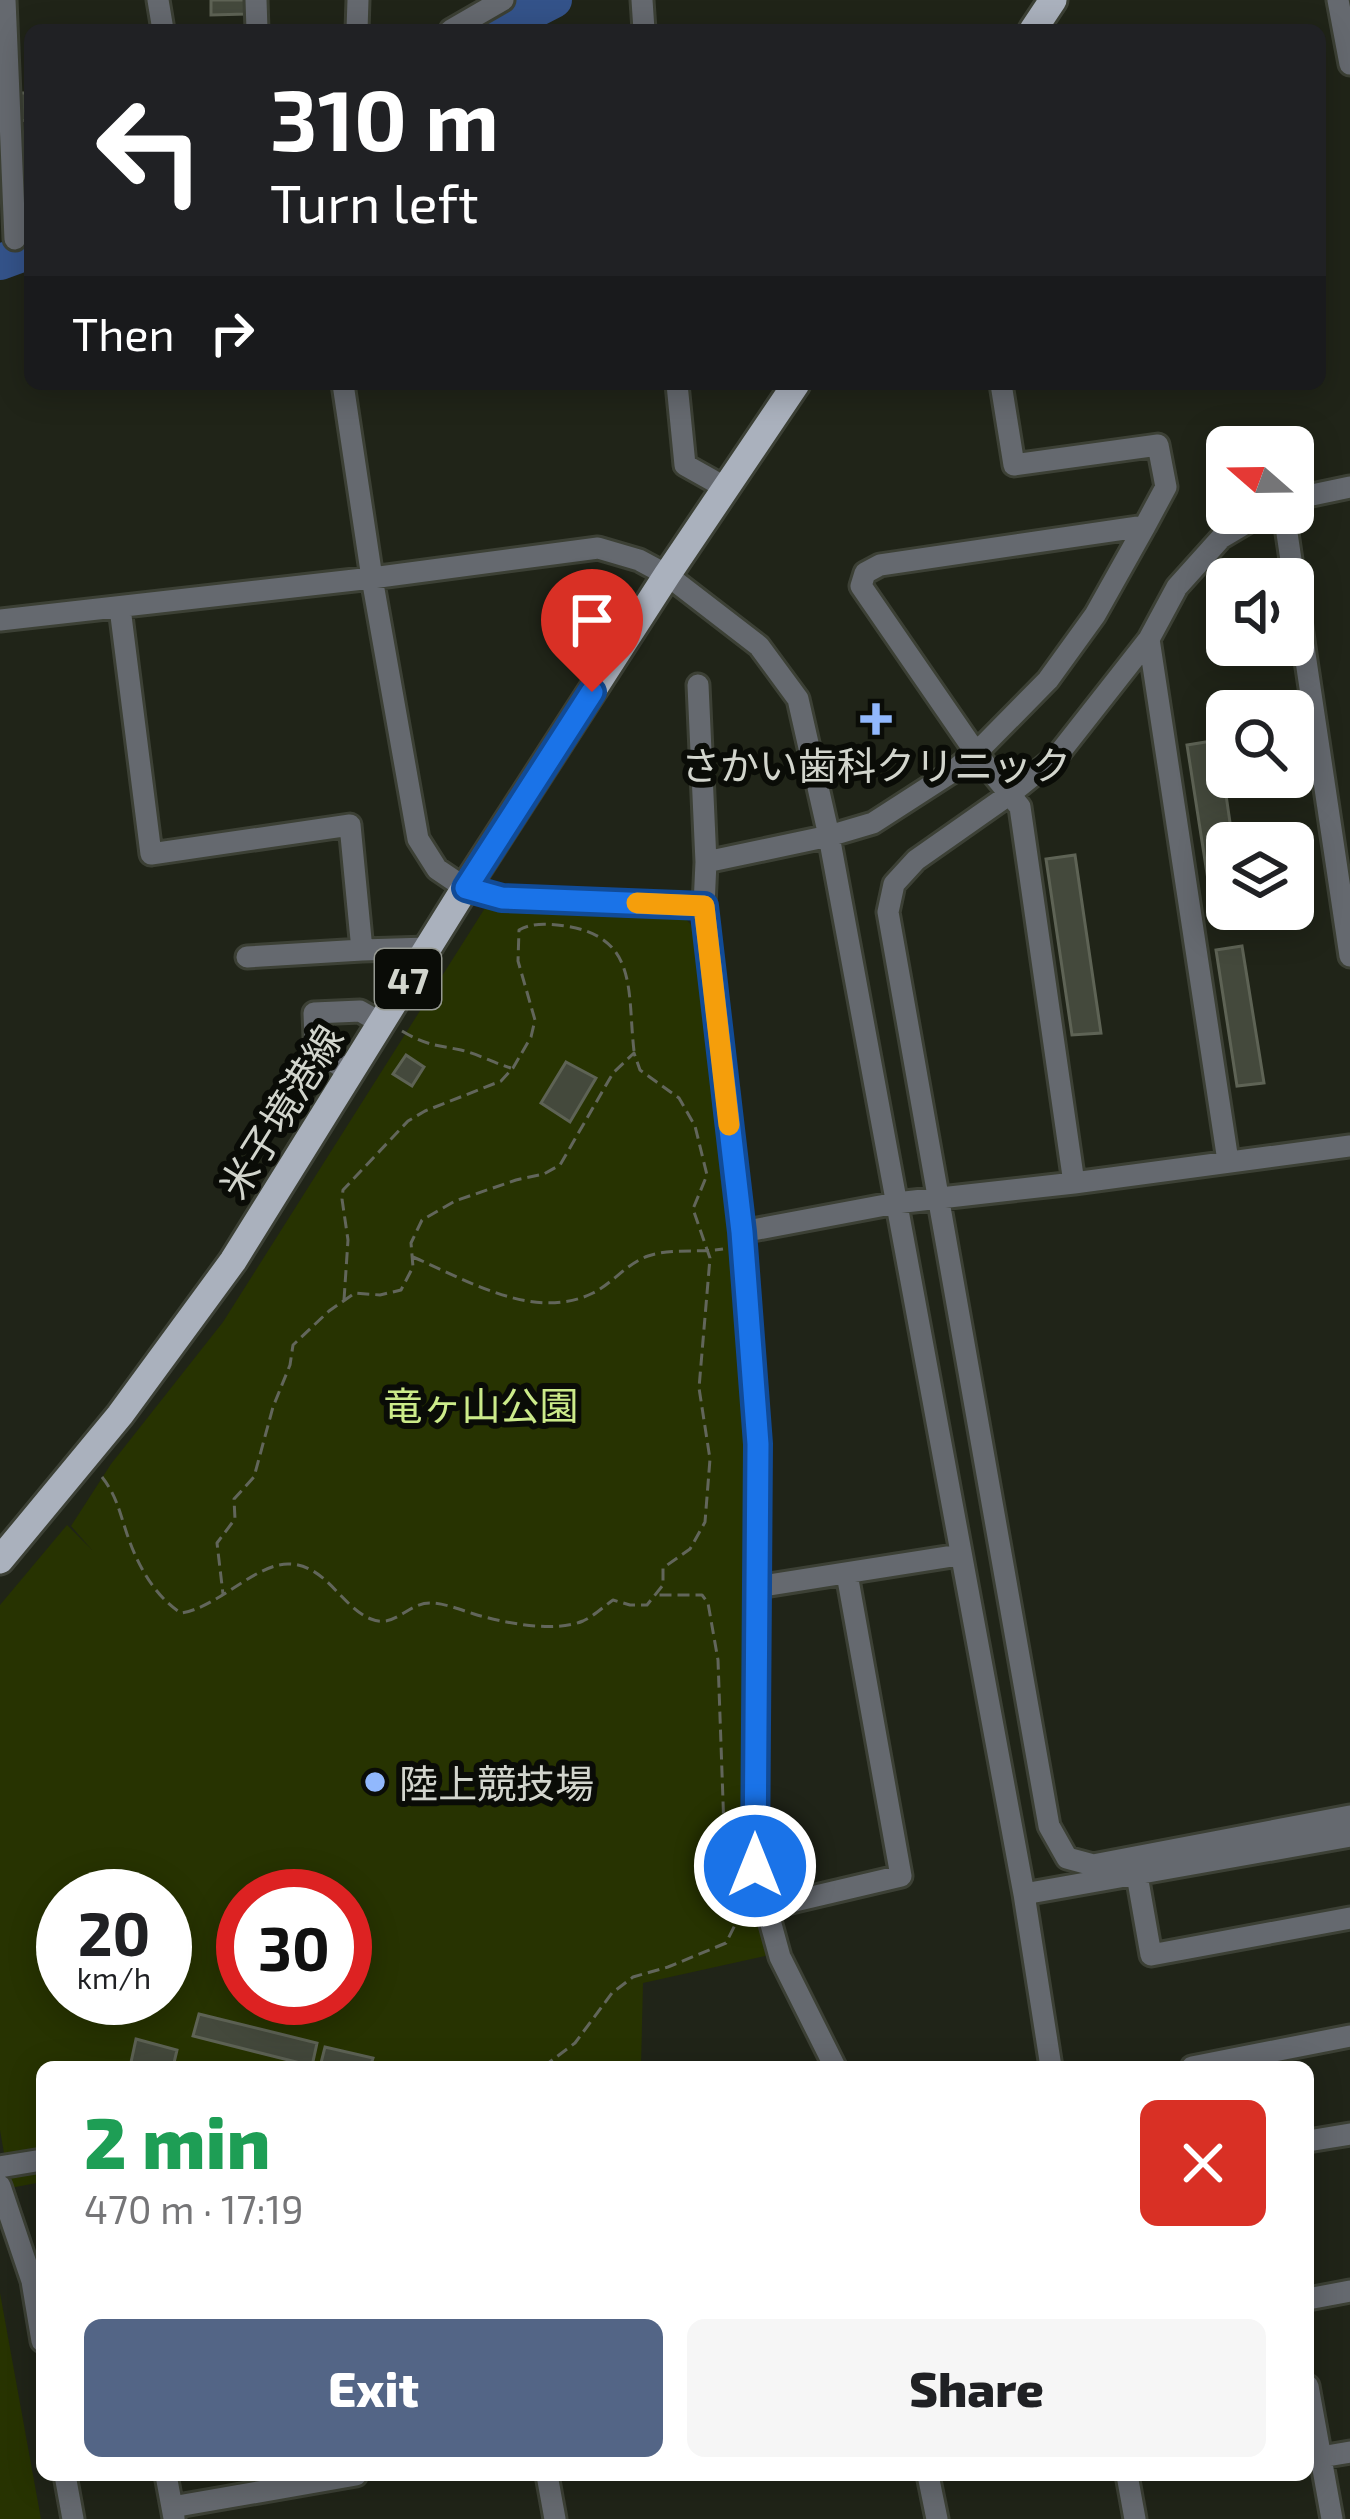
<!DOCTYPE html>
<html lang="en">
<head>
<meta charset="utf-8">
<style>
	body { margin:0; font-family:"Exo 2","Noto Sans JP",sans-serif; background:#f6f6f6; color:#202124; height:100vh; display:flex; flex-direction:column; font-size:45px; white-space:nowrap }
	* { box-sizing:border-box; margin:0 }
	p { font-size:39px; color:#757577 }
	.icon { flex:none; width:66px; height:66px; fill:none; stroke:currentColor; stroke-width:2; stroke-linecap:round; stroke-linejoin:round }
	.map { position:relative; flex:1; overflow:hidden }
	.sheet { position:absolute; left:36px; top:2061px; width:1278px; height:420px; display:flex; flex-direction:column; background:#fff; border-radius:18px; box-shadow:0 6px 30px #0003 }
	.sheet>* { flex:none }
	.guide { position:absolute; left:24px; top:24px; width:1302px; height:366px; border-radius:18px; box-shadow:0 6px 30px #0003; background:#202124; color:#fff; overflow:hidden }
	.needle { width:78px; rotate:290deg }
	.fabs { position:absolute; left:1206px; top:426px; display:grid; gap:24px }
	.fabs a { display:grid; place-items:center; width:108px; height:108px; border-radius:18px; background:#fff; box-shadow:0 6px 30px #0003; font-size:60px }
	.speed { position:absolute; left:36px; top:1869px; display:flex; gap:24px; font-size:60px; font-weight:700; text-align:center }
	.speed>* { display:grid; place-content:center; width:156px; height:156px; border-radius:50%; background:#fff; box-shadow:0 6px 30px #0003; line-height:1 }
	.speed small { font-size:30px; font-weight:400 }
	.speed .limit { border:18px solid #d22; background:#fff; color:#111 }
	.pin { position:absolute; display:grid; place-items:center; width:102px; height:102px; color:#fff; margin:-123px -51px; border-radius:50% 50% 50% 0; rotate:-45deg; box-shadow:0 0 12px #0007 }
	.pin .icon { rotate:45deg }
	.me { position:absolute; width:132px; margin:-66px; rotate:0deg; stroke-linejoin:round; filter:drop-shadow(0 0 9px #0008) }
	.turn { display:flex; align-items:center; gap:42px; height:252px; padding:0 48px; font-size:54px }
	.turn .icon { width:156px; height:156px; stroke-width:2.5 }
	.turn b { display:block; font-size:84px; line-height:102px }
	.then { display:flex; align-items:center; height:114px; padding:0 48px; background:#0003; gap:24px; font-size:45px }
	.round { display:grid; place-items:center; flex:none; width:126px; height:126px; border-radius:18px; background:#f6f6f6 }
	.head { display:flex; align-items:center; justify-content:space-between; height:204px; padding:0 48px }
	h1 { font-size:72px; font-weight:800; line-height:90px; color:#1e9e55 }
	.cta { display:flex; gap:24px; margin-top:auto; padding:24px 48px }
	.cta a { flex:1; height:138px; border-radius:18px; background:#536586; color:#fff; font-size:48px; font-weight:800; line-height:138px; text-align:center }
	.cta a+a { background:#f6f6f6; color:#202124 }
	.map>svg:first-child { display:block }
</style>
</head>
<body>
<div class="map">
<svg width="1350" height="2519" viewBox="0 0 1350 2519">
	<rect width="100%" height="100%" fill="#202418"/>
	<!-- green -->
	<path fill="#273301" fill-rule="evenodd" d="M485,908L519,912L682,915L697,931L731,1229L749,1464L745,1698L750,1699L774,1954L643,1983L641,2067H42V2182L10,2188L0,2130V1605L67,1525L92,1550L71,1526L111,1464L223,1322ZM63,1896H165V1998H63ZM243,1896H345V1998H243Z
		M0,2293L41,2519H0Z"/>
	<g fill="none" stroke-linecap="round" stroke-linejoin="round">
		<!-- stream -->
		<path stroke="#637a9e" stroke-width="6" d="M502,4L511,22"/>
		<!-- river -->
		<path stroke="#34538a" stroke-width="36" d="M496,30L554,0
			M0,262L30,251"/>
	</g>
	<!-- building -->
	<path fill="#44493c" stroke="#5e6355" stroke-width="3" d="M211,0H246V14L211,15Z
		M16,93H30V120L18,121Z
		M1218,740L1233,843H1227V909H1243L1213,912L1187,745Z
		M1075,855L1101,1033L1072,1035L1046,859Z
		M1242,946L1264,1083L1237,1086L1216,950Z
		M406,1055L424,1067L412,1086L393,1074Z
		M566,1062L596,1078L570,1122L541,1103Z
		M199,2014L317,2043L312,2066L193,2036Z
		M136,2039L177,2050L173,2067H130Z
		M325,2047L373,2058L370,2067H320Z"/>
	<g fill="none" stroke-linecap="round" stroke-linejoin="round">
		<defs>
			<path id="minor" d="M5,0L15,239
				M158,0L163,30
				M256,0L257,30
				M642,0L644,30
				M1338,0L1350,64
				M357,30L358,0
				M451,30L503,0
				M343,384L372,578L418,839L437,869L465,888L502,898L704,906
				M677,384L685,465L726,488
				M1001,384L1014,465L1158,445L1166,487L1145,526
				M1293,499L1350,487
				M1263,513L1221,538L1177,587L1149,639L1057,756L1010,794L916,860L894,884L888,912L1049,1826L1067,1858L1093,1865L1350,1816
				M1284,513L1350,956
				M120,608L151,854L350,825L362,950L428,948
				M0,620L372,578L598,548L639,560L667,575L759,646L798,699L829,836L1024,1894L1051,2067
				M1149,639L1228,1161
				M698,685L706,862L704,906L742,1232L758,1444L755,1866L780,1957L835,2067
				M706,862L829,836L873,823L949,774L976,753L1048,680L1095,615L1145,526L880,565L865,573L861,586L976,753L1020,807L1074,1183L1350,1146
				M247,957L362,950
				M350,1073L333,1061L316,1062L314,1013L360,1011L381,1023
				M742,1232L896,1203L1074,1183
				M757,1587L959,1555
				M1137,1875L1151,1955L1350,1918
				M1024,1894L1350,1836
				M765,1908L901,1876L847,1574
				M1192,2067L1350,2036
				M1308,2141L1350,2134
				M0,2167L42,2160
				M0,2186L32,2281L42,2341
				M1308,2299L1350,2291
				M1308,2386L1332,2519
				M1321,2457L1350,2452
				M65,2475L73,2519
				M166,2475L174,2518
				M547,2475L555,2519
				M928,2475L937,2519
				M1127,2475L1135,2519
				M172,2507L356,2475"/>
			<path id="major" d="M1033,30L1053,0
				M0,1560L120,1415L233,1261L465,888L667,575L796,384"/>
		</defs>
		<!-- minor casing -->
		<use href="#minor" stroke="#3c4035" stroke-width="27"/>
		<!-- major casing -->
		<use href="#major" stroke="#3c4035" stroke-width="33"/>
		<!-- path -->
		<path stroke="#62665b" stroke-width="3" stroke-dasharray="12 6" stroke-linecap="butt" d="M402,1031C425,1045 436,1045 461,1050C478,1054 494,1063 511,1068
			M413,1257C467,1280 534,1322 593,1293C613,1283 626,1264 648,1256C672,1248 698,1253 723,1249
			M344,1300L348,1240L342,1199L343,1190L408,1121L425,1111L501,1081L513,1068L531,1037L535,1020L518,961L519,930C533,922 550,924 565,926C639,937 627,992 634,1051
			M102,1477C116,1495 119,1510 126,1531C136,1562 153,1595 181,1613C217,1608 255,1564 288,1564C326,1564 340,1606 371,1619C395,1629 407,1603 430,1603C444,1603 461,1610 474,1614C504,1623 554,1633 583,1621C594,1616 603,1607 613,1600L630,1605H647L663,1585V1568L690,1549L705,1522L710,1459L699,1388L710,1258L693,1209L707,1175L695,1126L679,1098L640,1070L634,1053L613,1073L560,1165L544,1174L516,1180L455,1201L422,1220L411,1243L413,1267L401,1290L380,1295L355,1293L329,1311L293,1345L290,1365L273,1407L254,1477L234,1499L235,1519L217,1543L223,1594
			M543,2067L575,2043L612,1993L633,1977L668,1967L726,1943L735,1925L724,1829L718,1660L708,1603L702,1595H659"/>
		<!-- minor -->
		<use href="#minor" stroke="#65696f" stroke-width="21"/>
		<!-- major -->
		<use href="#major" stroke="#aab1bd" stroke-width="27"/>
	</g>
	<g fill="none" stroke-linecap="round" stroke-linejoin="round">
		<defs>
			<path id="route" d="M592,692L466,888L502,898L704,906L742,1232L758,1444L755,1866"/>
		</defs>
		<!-- route casing -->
		<use href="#route" stroke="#114b97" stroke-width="30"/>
		<!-- route -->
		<use href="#route" stroke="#1a73e8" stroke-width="21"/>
		<!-- slow -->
		<path stroke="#f59e0b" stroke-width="21" d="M637,903L704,906L729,1125"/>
	</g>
	<!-- markers -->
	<g fill="#91b8fd" stroke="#0a0c07" stroke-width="4.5">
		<path d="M870 701h12v12h12v12h-12v12h-12v-12h-12v-12h12z"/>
		<circle cx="375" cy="1782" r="12"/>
	</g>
	<g text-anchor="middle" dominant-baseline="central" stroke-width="12" stroke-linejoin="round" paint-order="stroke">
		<!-- shield labels -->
		<rect fill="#0a0c07" stroke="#969992" stroke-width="3" x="375" y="949" width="66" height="60" rx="9"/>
		<g font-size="36" font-weight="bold" fill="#d2d5cd">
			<text x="408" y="979">47</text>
		</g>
		<!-- poi labels -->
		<g font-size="39" fill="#d2d5cd" stroke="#0a0c07">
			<text x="876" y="764">さかい歯科クリニック</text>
			<text x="399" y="1782" text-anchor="start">陸上競技場</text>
		</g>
		<!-- street labels -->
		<g font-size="39" fill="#d2d5cd" stroke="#0a0c07">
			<text transform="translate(280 1111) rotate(-58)">米子境港線</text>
		</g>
		<!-- park labels -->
		<g font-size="39" fill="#cceb8a" stroke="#0a0c07">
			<text x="481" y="1404">竜ヶ山公園</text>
		</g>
	</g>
</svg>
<div class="fabs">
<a><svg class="needle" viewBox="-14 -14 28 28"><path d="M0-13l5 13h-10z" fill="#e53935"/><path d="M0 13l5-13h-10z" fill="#757577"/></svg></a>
<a><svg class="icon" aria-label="sound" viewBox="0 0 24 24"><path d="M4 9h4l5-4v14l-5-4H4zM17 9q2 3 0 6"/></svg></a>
<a><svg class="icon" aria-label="search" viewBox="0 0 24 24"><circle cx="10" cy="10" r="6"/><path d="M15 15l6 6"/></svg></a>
<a><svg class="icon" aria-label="layers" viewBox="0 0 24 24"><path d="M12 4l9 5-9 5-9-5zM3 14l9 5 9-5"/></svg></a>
</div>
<div class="speed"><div>20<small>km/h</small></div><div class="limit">30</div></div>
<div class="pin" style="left:592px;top:692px;background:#d93025"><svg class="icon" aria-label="arrive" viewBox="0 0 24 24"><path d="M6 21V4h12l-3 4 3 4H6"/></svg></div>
<svg class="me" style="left:755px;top:1866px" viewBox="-20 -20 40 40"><circle r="17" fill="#1a73e8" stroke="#fff" stroke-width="3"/><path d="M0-11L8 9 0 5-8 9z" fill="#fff"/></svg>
<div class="guide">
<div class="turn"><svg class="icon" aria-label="left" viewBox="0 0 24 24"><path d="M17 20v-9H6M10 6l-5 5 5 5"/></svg><div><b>310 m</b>Turn left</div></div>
<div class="then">Then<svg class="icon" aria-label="right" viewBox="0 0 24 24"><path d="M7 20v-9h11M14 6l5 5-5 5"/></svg></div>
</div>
<section class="sheet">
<div class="head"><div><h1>2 min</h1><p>470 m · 17:19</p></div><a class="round" style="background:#d93025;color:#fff"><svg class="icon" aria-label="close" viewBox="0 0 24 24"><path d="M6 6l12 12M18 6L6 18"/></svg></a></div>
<div class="cta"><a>Exit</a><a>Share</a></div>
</section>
</div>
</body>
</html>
